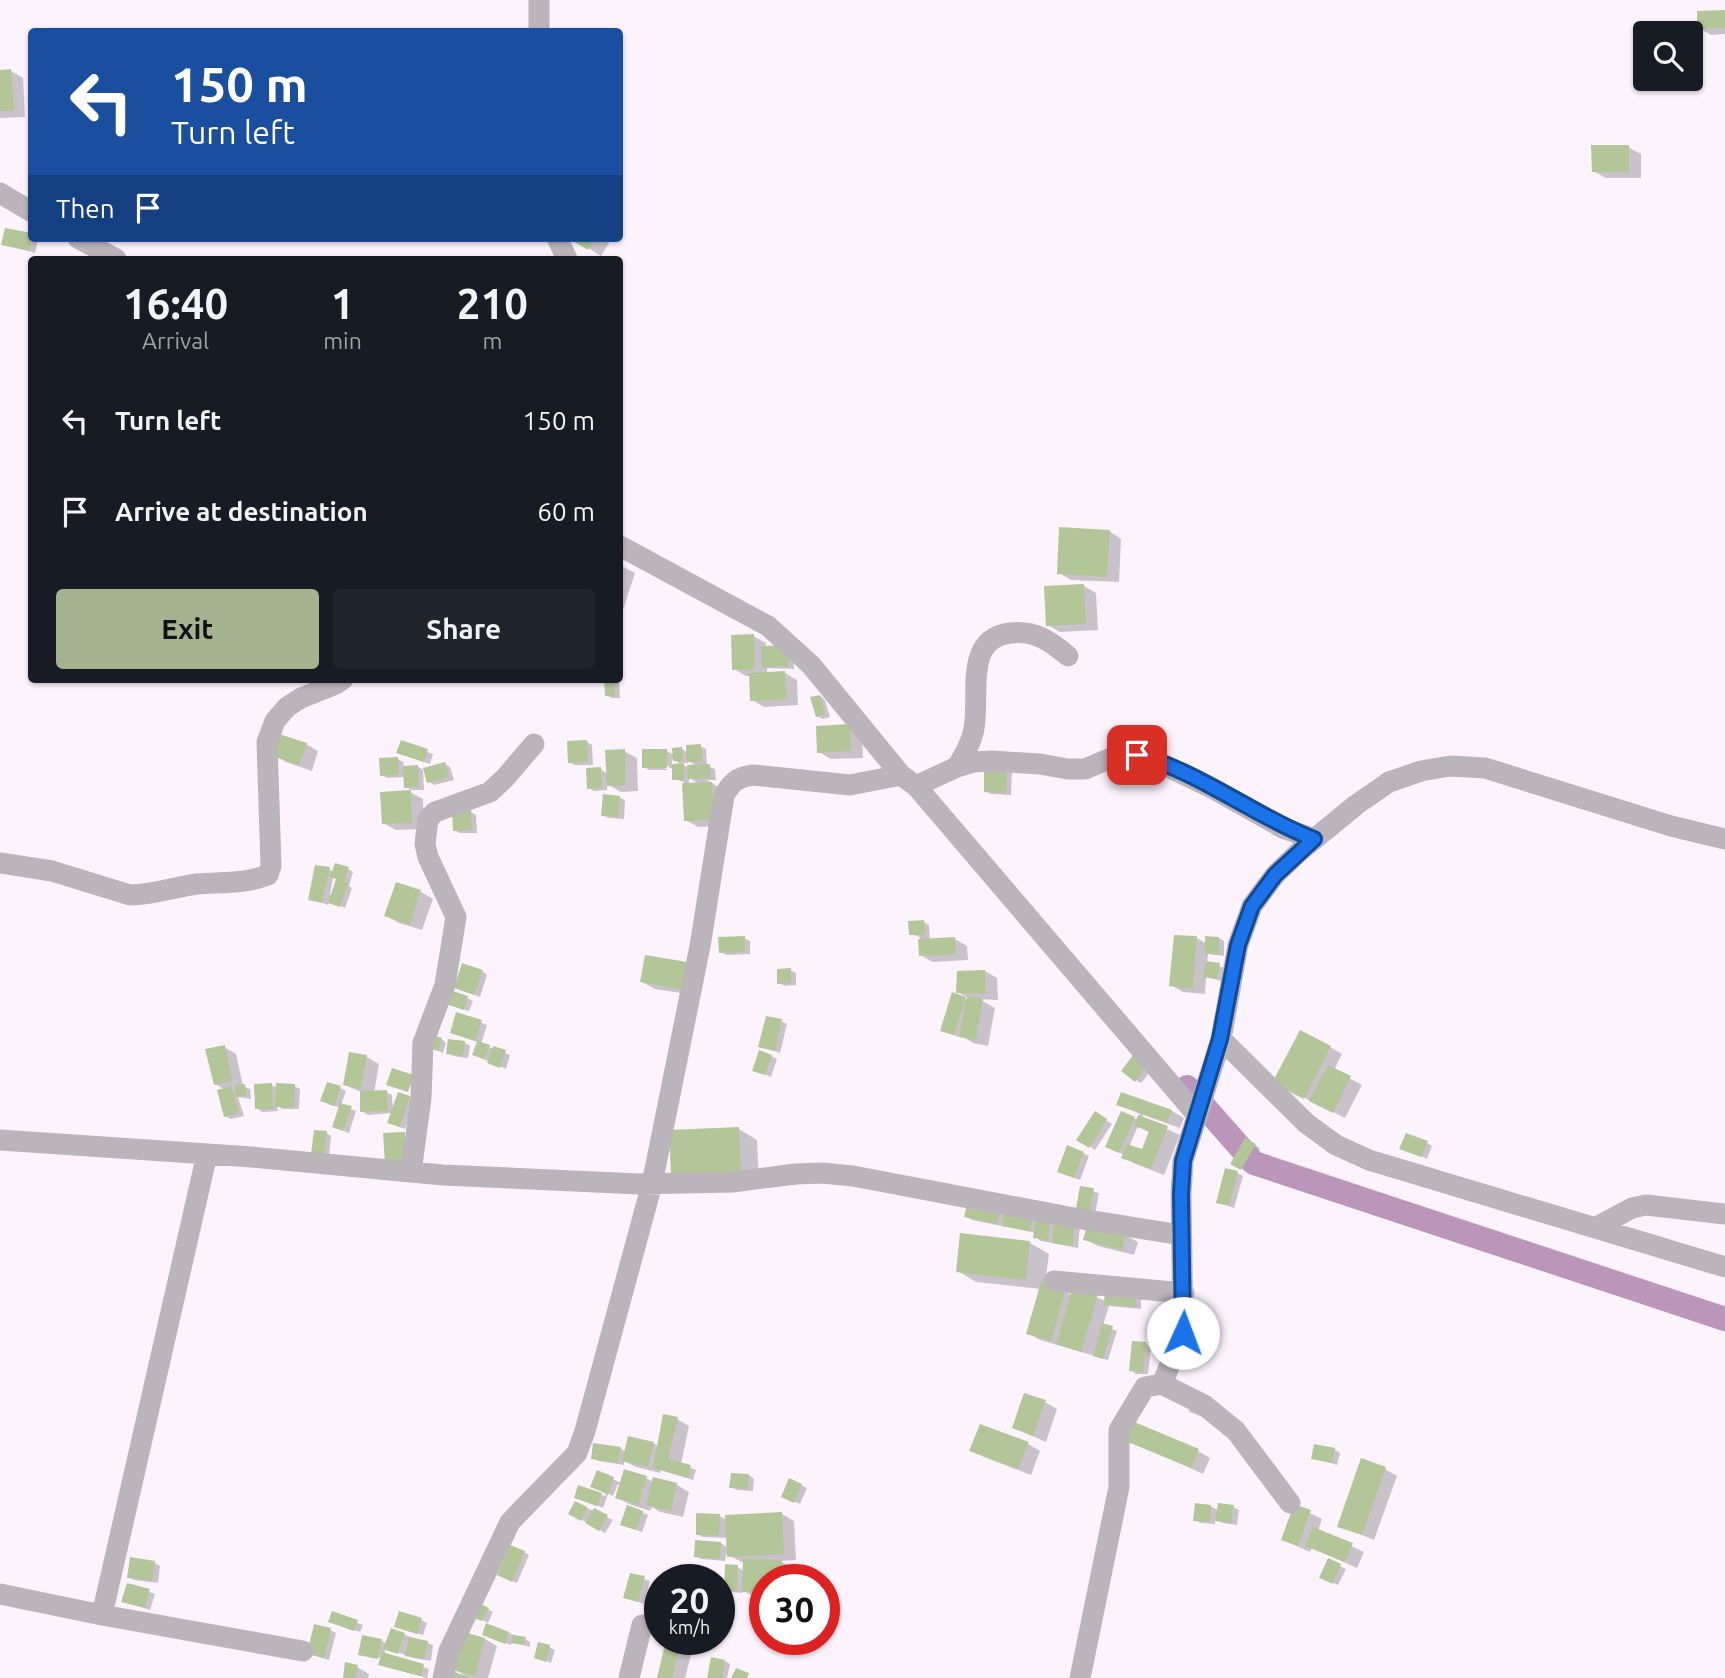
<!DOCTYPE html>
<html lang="en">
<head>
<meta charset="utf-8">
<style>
	body { margin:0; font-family:Ubuntu,sans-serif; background:#20242c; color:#f1f3f6; height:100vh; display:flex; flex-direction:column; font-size:26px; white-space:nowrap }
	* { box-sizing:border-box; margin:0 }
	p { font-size:23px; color:#9ea1a6 }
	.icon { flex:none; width:38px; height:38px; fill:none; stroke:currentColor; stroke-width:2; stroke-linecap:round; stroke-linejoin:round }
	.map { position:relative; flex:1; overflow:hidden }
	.side { position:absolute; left:28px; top:256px; width:595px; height:427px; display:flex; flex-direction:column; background:#171b24; border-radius:7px; box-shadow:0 2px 5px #0004 }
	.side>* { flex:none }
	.guide { position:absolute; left:28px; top:28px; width:595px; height:214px; border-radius:7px; box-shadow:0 2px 5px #0004; background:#1a4fa0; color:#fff; overflow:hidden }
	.controls { position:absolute; left:1633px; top:21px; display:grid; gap:14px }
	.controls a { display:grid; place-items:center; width:70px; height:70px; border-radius:7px; background:#171b24; box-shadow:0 2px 5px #0004; font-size:35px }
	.speed { position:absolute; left:644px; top:1564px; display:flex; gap:14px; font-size:35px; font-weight:700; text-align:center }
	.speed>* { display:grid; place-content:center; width:91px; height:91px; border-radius:50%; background:#171b24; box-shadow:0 2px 5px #0004; line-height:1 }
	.speed small { font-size:18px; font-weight:400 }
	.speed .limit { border:10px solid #d22; background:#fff; color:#111 }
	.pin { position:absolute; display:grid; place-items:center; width:60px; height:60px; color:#fff; margin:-30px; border-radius:14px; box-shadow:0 4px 10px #0006 }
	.me { position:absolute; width:77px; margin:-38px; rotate:2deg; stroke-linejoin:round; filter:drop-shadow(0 0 5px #0008) }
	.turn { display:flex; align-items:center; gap:24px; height:147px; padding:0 28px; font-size:32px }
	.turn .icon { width:91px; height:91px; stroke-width:2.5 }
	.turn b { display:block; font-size:49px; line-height:60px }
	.then { display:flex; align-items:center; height:66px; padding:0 28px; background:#0003; gap:14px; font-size:26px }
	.eta { display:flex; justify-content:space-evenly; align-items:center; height:119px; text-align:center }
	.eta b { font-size:42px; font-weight:700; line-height:49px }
	.cta { display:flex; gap:14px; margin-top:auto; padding:14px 28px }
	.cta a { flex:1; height:80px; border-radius:7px; background:#a6b390; color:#111; font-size:28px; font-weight:700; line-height:80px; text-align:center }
	.cta a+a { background:#20242c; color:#f1f3f6 }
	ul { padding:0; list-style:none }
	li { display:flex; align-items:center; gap:21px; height:91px; padding:0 28px }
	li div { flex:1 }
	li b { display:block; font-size:26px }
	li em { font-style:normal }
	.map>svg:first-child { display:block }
</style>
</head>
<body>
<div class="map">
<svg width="1725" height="1678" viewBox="0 0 1725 1678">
	<rect width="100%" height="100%" fill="#fdf3fd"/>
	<!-- shadow -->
	<path fill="#0003" fill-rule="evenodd" d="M1725,12V34L1711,35L1699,28Z
		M11,71L23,78L25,117L0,118V72Z
		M1628,147L1641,154V178H1606L1593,171Z
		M32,235V238L38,239L35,253L3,244Z
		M572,238H612L601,256Z
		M1109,531L1121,539L1119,582L1071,580L1059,573Z
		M620,565L635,573L621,616H620Z
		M1084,586L1096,593L1098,630L1060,632L1048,625Z
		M753,636L766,643V648L793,650L794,669L767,668V674L785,673L797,680L798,705L764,707L752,700L750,676H746L734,669Z
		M606,679H619L620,698H612L606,695Z
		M820,696L825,700L830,717L823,719L817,716Z
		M849,726L862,733L863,758L831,759L819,752Z
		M587,742L592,745L593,765H575L569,762Z
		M402,743L433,754L430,764L398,753Z
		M306,744L318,751L312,771L286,762L274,755Z
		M700,746L706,749L707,766L715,769L716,780H707L724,790L725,826L698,827L686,820L684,782L674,779V770L661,762L659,765L668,770H649L644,767L667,751L674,755L682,749L688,753ZM672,759L683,765H672ZM688,761L697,766L687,767L680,763H688ZM689,778L700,784H689Z
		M624,751L637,758L638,791L621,792L607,784V790L594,791L589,788L600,769L608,774Z
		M398,759L403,762L404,767L417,766L423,770L424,790H411L406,787L405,777L387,778L382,775Z
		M445,764L450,767L454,780L434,785L429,782Z
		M986,767L1012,771L1011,795L991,794L986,791Z
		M410,792L423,799L424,829L396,830L383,823Z
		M619,797L625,800L624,819L608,818L603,815Z
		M471,812L476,815L477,833H460L454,830Z
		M329,869L334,872L348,869L353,872L349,886L352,888L345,908L329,901L328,905L310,899ZM333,877L338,880L332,896L330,895Z
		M397,884L421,892L433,899L422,930L399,923L387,916Z
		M924,922L929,925L930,940L955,939L967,946L968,960L933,962L920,955V937L910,934Z
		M744,938L750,941V954L726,955L721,952Z
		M1197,938L1207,944L1219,938L1224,941V956L1208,954L1207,963L1225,968L1222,981L1206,977L1205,994L1183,992L1171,985Z
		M647,957L700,996L655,989L642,982Z
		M790,970L796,973V985L785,986L779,983Z
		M482,971L487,975L480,997L461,990Z
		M985,971L997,978L998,1000L979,999L995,1008L988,1046L973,1043L960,1035L959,1037L947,1033L954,995L968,1000V998L958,992Z
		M467,998L473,1001L469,1011L450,1005Z
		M458,1014L487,1025L481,1044L510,1055L506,1069L474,1055L478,1042L457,1035Z
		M781,1021L787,1024L780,1053L760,1046Z
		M441,1039L446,1043L443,1053L429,1047Z
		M465,1043L470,1046L468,1058L453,1056L448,1053Z
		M224,1047L236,1054L243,1086L250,1089L251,1099L238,1097L244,1116L231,1119L226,1116L224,1089L215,1084Z
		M1330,1047L1342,1054L1334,1070L1362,1085L1345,1118L1287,1089Z
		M771,1056L777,1059L771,1077L754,1070Z
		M367,1057L379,1064L374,1093L386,1092L392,1095L393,1111L409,1097L415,1100L405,1129L394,1125L392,1113L368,1115L362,1111L361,1092L345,1085Z
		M1133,1058L1151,1071L1141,1083L1136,1080Z
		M271,1085L278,1088L294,1086L300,1089L299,1109H283L277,1106L278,1111L262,1112L257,1108Z
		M340,1088L346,1091L341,1105L356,1111L349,1133L339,1129L341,1108L328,1104Z
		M1122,1094L1172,1111L1184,1118L1180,1128L1143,1115L1142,1118L1180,1135L1164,1175L1136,1164L1124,1157L1125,1155L1113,1150L1122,1113L1138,1120L1140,1114L1118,1104ZM1138,1126L1150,1133L1143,1152L1129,1147Z
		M1096,1113L1112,1124L1095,1150L1079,1139Z
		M739,1129L757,1140L759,1182L691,1186Z
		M326,1133L331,1136L329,1157L319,1156Z
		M1245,1140L1260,1148L1247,1172L1232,1164Z
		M1427,1143L1432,1146L1427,1159L1407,1151Z
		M1083,1153L1089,1156L1080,1180L1064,1174Z
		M1237,1173L1243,1176L1234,1208L1218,1202Z
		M1081,1188L1099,1193L1094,1219L1082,1217Z
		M969,1206L1080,1225L1078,1248L1041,1241L1035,1237L1036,1233L972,1220L966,1216Z
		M962,1235L1030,1243L1049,1254L1045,1285L1073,1295L1074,1289L1106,1301L1141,1296V1309L1109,1306L1103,1325L1117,1331L1108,1360L1040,1340L1028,1333L1041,1289L976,1282L958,1271Z
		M1125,1235L1138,1242L1134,1255L1098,1246L1085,1239Z
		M1145,1344L1151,1347L1148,1374H1136L1131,1370Z
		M1045,1402L1057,1409L1046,1442L1014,1428Z
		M1191,1404L1206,1418L1189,1412Z
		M677,1419L689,1426L681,1464L696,1470L693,1480L661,1470L660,1473L636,1467L624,1461V1465L598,1461L593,1458L620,1448L626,1452L653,1443L658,1446Z
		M1126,1439L1198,1451L1210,1458L1203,1474Z
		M1028,1444L1040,1451L1031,1475L984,1457L972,1450Z
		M1334,1449L1340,1453L1337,1465L1313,1458Z
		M1385,1469L1397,1476L1374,1540L1340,1526Z
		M598,1472L621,1483L646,1478L653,1482L677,1485L689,1492L683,1517L660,1512L652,1507L650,1511L629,1504L617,1497L621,1485L618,1484L613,1496L608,1494L603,1508L576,1497L580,1487L605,1496L606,1494L592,1486Z
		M749,1475L754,1479L753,1491L737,1490L731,1487Z
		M801,1485L807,1488L800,1504L788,1499Z
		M576,1503L613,1520L605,1533L570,1513Z
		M1210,1506L1219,1511L1233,1507L1239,1510L1237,1525L1223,1523L1215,1519V1524L1201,1523L1195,1520Z
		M1295,1506L1322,1519L1318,1531L1364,1552L1357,1568L1312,1548L1310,1552L1283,1540Z
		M642,1512L648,1515L642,1532L628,1527Z
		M782,1514L794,1521L796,1560L780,1561L794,1569L793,1580H765V1599L756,1598L742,1590V1593L731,1592L726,1589L737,1567L744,1571V1563L726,1554L725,1561L701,1559L695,1556L721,1543L728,1548V1538L703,1537L697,1534L720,1516L727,1520Z
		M524,1552L529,1555L517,1583L505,1578Z
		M1329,1561L1346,1569L1338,1585L1327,1580Z
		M155,1563L160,1566L158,1583L134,1580L129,1577Z
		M632,1575L650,1581L644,1604L625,1597Z
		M128,1585L155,1594L150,1610L123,1601Z
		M482,1606L493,1612L487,1625L488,1623L477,1617Z
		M333,1614L363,1625L360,1632L336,1624Z
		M421,1620L427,1623L423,1635L402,1629Z
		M487,1625L525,1639L530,1642V1647L512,1642L511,1645L489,1637Z
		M330,1630L336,1633L329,1660L309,1654Z
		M392,1630L433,1645L431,1661L413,1658L386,1648L384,1655L429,1669L427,1678L386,1667L380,1664L382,1659L371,1653L370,1656L375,1659L360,1654L381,1640L387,1644Z
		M485,1639L497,1646L488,1678H468L455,1669Z
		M680,1644L692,1651L685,1678H658Z
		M549,1647L555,1650L551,1663L536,1657Z
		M725,1661L730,1664L727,1678H708Z
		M357,1667L369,1674L368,1678H345Z"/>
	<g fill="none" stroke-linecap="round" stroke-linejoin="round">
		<!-- canal -->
		<path stroke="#bb96ba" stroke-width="24" d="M1187,1087L1254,1163L1725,1319"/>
	</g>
	<!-- building -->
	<path fill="#b3c697" d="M1725,10V28L1697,29V11Z
		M11,69L14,111H0V70Z
		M1591,145H1629V172H1592Z
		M5,228L32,233L30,251L1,245Z
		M568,238H596L588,250Z
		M1059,527L1110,530L1107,577L1057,574Z
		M1084,584L1086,624L1046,626L1044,586Z
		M754,634L755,669L732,670L731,635Z
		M788,645L789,666L762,668L761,646Z
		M785,671L787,699L750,701L749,673Z
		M604,679H614L615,696H605Z
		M820,695L825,714L816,717L810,697Z
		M850,724L851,751L817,753L816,726Z
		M279,734L307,743L299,765L272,756Z
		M401,740L428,749L424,762L396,753Z
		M587,740L588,762L568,763L567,741Z
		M701,744L702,762H687L686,745Z
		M682,747L683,761H673L672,748Z
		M625,749L626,785L607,786L605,750Z
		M642,749H667V768H642Z
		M398,757L399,775L380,776L379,758Z
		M445,762L449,777L427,783L423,768Z
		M684,763V780H672V764Z
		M710,764L711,778L688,779L687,765Z
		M418,765L419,787L404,788L403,766Z
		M984,765L1007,766L1006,793L984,792Z
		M601,767L602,788L587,789L586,768Z
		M712,782L714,820L684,821L682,783Z
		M411,790L412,823L382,824L380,792Z
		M603,794L620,796L618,817L601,816Z
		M471,810L472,830L453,831L452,811Z
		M335,863L349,867L344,882L348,883L340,907L328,903L336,879L330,877Z
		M315,865L330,867L322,903L308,900Z
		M396,882L421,890L410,925L384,916Z
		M924,920L925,935H909L908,921Z
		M1174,935L1197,936L1193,989L1169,986Z
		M745,936V952L719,953L718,937Z
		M1205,936L1219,937V954H1205Z
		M955,937L956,954L919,956L918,939Z
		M645,955L693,963L688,991L640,982Z
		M1206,961L1220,963L1217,979L1203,977Z
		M462,963L483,970L474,995L454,988Z
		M791,968V983L777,984V969Z
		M985,970L986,994L956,993L957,971Z
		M447,989L468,996L464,1010L443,1003Z
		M952,992L966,997L954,1035L940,1031Z
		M967,996L983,999L976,1040L959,1037Z
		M456,1012L482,1020L475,1041L450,1033Z
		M766,1016L782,1019L775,1051L758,1047Z
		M1300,1030L1331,1046L1304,1099L1272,1083Z
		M431,1035L442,1038L438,1051L427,1048Z
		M448,1039L465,1041L463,1056L446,1054Z
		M477,1041L490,1045L484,1059L472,1055Z
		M225,1045L232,1081L214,1085L205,1049Z
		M493,1046L506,1050L500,1068L487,1063Z
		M759,1050L772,1055L765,1075L752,1071Z
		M349,1052L367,1055L361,1089L343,1085Z
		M1133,1055L1147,1066L1135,1082L1121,1071Z
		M1328,1065L1351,1076L1333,1113L1309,1101Z
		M392,1068L414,1075L408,1092L386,1085Z
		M327,1082L341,1086L334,1106L320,1101Z
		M272,1083L273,1109H255L254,1084Z
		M276,1083L295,1084L294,1107H275Z
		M245,1084L246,1096L235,1097V1085Z
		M231,1086L239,1113L224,1117L217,1090Z
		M387,1090L388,1111L360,1112V1091Z
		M398,1092L410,1096L400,1127L387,1123Z
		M1121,1092L1172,1110L1167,1122L1116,1105Z
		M340,1103L352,1106L343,1131L332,1127Z
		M1095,1111L1107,1119L1089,1148L1076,1140Z
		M1121,1111L1135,1117L1119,1153L1105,1147Z
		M1138,1115L1168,1126L1151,1169L1121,1158L1127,1144L1142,1149L1149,1131L1134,1126Z
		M739,1127L741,1172L671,1176L669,1130Z
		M314,1130L327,1131L324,1155L311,1154Z
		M405,1132L407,1163L385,1164L383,1133Z
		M1406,1133L1428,1141L1421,1157L1399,1149Z
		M1245,1138L1256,1144L1241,1170L1230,1164Z
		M1067,1145L1084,1152L1074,1178L1057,1172Z
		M1225,1168L1238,1171L1229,1206L1216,1203Z
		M1080,1186L1094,1188L1089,1217L1075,1214Z
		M967,1204L1000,1210L997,1224L964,1217Z
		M1005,1211L1033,1216L1030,1231L1002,1226Z
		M1036,1216L1051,1218L1048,1240L1033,1238Z
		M1054,1218L1075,1221L1073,1246L1052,1243Z
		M1088,1223L1126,1233L1122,1250L1083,1240Z
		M960,1233L1030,1241L1026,1280L956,1272Z
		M1041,1282L1066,1289L1051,1341L1026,1334Z
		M1073,1287L1098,1294L1081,1352L1056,1344Z
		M1105,1290L1136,1291V1306L1104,1305Z
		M1102,1323L1113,1326L1103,1359L1093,1356Z
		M1132,1341L1146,1342L1143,1372L1129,1371Z
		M1024,1393L1046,1400L1033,1436L1012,1428Z
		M663,1414L678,1417L668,1459L691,1465L688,1478L653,1468Z
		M1132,1421L1199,1449L1191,1468L1123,1440Z
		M980,1424L1029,1442L1018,1469L969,1451Z
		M628,1436L654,1442L648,1467L622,1461Z
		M593,1443L621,1447L618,1463L591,1459Z
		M1314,1444L1335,1448L1332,1463L1311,1459Z
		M1361,1458L1386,1467L1362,1535L1337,1527Z
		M624,1469L647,1476L638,1505L615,1498Z
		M597,1470L614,1477L608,1494L590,1487Z
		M731,1473L749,1474L748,1489L729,1488Z
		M653,1477L677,1483L671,1511L646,1505Z
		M789,1478L802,1484L794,1503L781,1497Z
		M578,1485L602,1493L597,1506L574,1498Z
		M575,1501L587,1507L581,1521L568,1514Z
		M1195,1503L1211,1505L1210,1522L1193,1521Z
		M1218,1503L1234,1505L1231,1523L1215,1521Z
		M1294,1504L1311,1510L1298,1546L1281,1540Z
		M627,1505L643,1511L636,1530L620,1525Z
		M594,1508L608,1515L599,1531L585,1523Z
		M782,1512L784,1554L727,1557L725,1515Z
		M696,1513L720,1514L719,1536L696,1535Z
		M1313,1527L1353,1543L1345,1562L1305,1546Z
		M695,1540L721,1542L720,1559L694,1557Z
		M510,1545L525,1551L512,1582L497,1575Z
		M130,1557L155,1561L152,1581L127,1578Z
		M1328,1558L1341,1564L1333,1584L1319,1578Z
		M743,1559L782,1560L781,1580H765V1593L742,1592Z
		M725,1564L738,1565L737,1591L724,1590Z
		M630,1573L645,1576L638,1602L623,1598Z
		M671,1573L687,1580H667Z
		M127,1583L150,1589L145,1608L121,1602Z
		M481,1604L489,1608L482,1621L474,1618Z
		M332,1611L358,1620L354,1631L328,1622Z
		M399,1611L422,1618L417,1634L394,1627Z
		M486,1623L509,1632L505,1644L482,1635Z
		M314,1624L331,1628L324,1658L307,1654Z
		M391,1628L405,1633L398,1654L383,1649Z
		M464,1632L485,1638L475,1676L453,1670Z
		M362,1635L382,1639L378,1659L358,1655Z
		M513,1635L526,1637L524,1645L511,1643Z
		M409,1637L428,1641L425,1659L405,1656Z
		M666,1640L681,1642L672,1678H657Z
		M538,1642L550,1645L546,1662L534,1658Z
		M382,1652L424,1664L421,1676L378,1665Z
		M711,1657L725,1660L722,1678H707Z
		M345,1662L358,1665L355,1678H343Z
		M736,1668L749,1673L747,1678H731Z
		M450,1670L471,1678H447Z"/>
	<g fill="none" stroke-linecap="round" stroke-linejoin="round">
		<!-- minor -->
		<path stroke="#bbb4bb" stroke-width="21" d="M539,32V0
			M0,193L32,212
			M78,238L116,259
			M557,238L567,259
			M620,546L768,626L811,665L901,775L916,786L1197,1115
			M957,767C963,757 970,746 973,733C982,701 961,639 1010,633C1035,630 1050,641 1068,656
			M916,786L957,767L974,762L991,761L1040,764L1068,769H1085L1116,756L1137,755L1151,759L1214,789L1283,828L1314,839
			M0,863L52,871L130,895C153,895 174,887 197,884C222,882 244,884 268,875L271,866L267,742L275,721L287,707L301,698L336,684L343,679
			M1221,1039L1306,1123L1336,1145L1369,1160L1725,1267
			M0,1140L252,1157L443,1175L639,1184L732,1182L796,1174L822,1173L853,1176L1069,1217L1181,1235
			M411,1172L421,1098L423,1043L445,985L456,917L428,857L425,844L428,819L435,812L490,792L505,778L534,744
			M1595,1228L1632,1208L1646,1205L1725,1214
			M1054,1281L1184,1293
			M1162,1384L1204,1405L1236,1431L1290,1503
			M0,1594L102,1615L303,1651
			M102,1615L207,1154
			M443,1678L449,1651L510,1522L577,1453L585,1431L652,1184L700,946L724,796C731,782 738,777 753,775L850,785L901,775
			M629,1678L642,1625
			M1080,1678L1119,1487V1430L1145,1387L1162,1384L1183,1333L1181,1194L1183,1161L1221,1039L1238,945L1252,906L1275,875L1301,850L1356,805L1389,782L1421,771L1450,766L1485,768L1671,826L1725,839"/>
	</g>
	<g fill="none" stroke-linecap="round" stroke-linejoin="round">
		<defs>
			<path id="route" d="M1137,755C1199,771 1254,816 1314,839L1275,875L1252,906L1238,945L1220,1039L1183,1161L1181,1194L1183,1333"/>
		</defs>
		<!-- route casing -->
		<use href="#route" stroke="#114b97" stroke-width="18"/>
		<!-- route -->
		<use href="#route" stroke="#1a73e8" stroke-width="12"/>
	</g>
</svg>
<div class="controls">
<a><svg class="icon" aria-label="search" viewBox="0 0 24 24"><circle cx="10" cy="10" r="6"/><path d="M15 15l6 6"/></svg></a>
</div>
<div class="speed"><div>20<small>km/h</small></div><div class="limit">30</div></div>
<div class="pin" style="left:1137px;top:755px;background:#d93025"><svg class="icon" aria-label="arrive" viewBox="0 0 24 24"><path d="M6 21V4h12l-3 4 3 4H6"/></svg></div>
<svg class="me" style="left:1183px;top:1333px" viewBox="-20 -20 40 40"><circle r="19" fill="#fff"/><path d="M0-13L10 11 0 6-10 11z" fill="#1a73e8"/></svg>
<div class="guide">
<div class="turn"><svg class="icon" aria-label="left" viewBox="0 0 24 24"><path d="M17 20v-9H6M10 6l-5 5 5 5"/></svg><div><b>150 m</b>Turn left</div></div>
<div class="then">Then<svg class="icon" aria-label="arrive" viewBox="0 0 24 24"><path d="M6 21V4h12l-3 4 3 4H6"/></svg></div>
</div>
<section class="side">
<div class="eta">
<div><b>16:40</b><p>Arrival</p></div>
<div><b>1</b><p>min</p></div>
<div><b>210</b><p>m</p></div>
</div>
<ul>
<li><svg class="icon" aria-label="left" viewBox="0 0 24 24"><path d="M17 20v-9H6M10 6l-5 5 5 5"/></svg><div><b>Turn left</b></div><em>150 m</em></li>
<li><svg class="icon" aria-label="arrive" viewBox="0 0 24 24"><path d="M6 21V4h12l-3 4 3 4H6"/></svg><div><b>Arrive at destination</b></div><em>60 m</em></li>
</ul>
<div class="cta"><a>Exit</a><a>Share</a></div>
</section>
</div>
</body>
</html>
